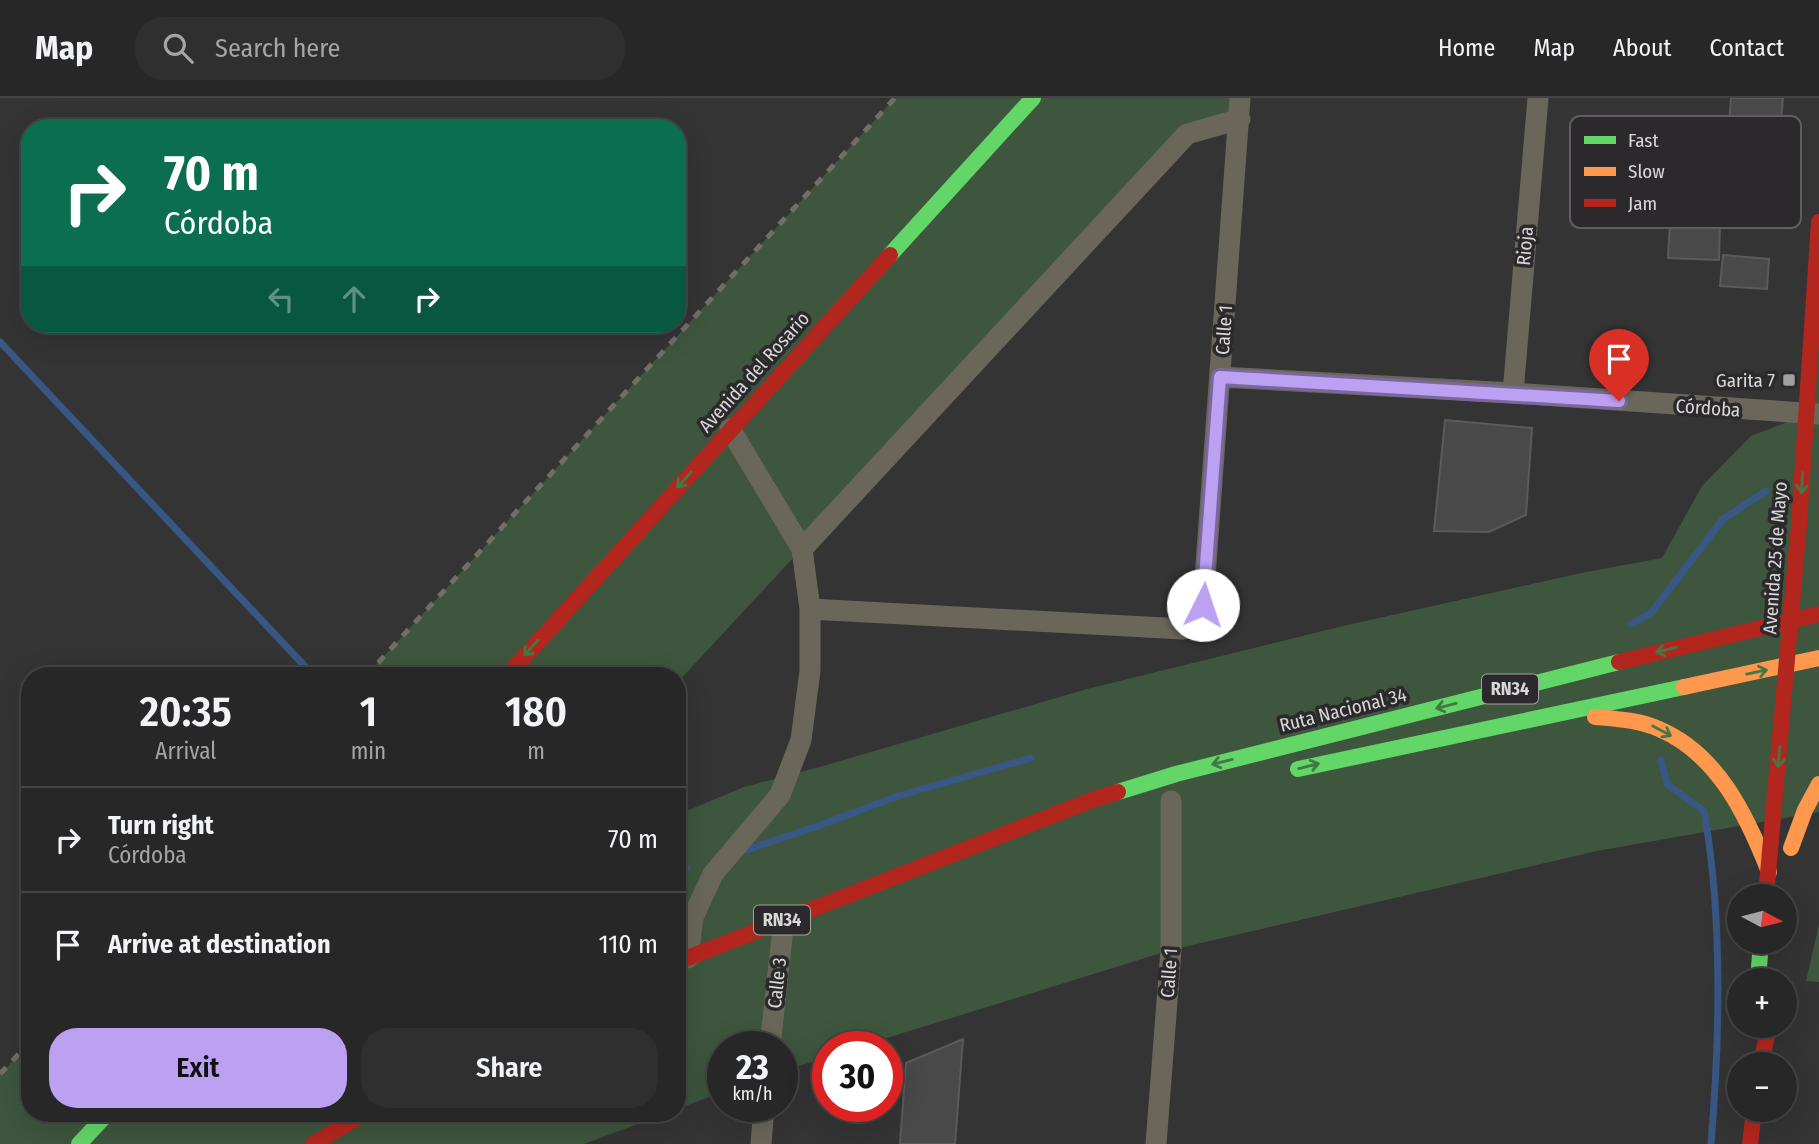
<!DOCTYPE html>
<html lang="en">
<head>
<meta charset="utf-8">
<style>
	body { margin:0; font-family:"Fira Sans Condensed",sans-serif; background:#2f2f2f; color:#f1f3f6; height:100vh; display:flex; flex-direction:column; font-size:26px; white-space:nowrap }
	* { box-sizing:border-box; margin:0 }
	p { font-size:23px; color:#a4a5a7 }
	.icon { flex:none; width:38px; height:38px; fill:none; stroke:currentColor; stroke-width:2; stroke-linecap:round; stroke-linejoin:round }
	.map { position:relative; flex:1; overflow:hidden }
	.sheet { position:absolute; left:21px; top:569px; width:665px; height:455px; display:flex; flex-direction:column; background:#272727; border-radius:28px; box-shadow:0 7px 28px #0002,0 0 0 2px #434444 }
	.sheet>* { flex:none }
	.banner { position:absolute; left:21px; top:21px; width:665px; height:214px; border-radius:28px; box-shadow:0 7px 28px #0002,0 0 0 2px #434444; background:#0b6e4f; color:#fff; overflow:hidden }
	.needle { width:46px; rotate:97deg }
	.buttons { position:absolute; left:1727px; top:786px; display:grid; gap:14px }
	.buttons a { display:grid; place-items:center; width:70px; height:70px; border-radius:50%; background:#272727; box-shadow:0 7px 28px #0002,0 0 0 2px #434444; font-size:35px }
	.speed { position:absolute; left:707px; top:933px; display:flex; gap:14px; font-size:35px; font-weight:700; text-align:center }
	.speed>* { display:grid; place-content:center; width:91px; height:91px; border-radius:50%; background:#272727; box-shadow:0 7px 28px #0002,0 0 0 2px #434444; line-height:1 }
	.speed small { font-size:18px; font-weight:400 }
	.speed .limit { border:10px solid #d22; background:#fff; color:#111 }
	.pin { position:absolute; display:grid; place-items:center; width:60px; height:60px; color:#fff; margin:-72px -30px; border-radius:50% 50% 50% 0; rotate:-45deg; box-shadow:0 0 7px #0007 }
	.pin .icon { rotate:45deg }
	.me { position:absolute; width:77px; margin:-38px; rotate:4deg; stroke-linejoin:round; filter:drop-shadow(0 0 5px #0008) }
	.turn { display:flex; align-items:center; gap:24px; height:147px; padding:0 28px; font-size:32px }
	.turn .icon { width:91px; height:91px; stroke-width:2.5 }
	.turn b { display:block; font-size:49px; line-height:60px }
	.lanes { display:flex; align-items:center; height:66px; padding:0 28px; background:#0003; justify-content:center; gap:35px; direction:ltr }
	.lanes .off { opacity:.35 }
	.eta { display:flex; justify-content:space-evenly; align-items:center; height:119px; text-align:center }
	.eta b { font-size:42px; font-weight:600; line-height:49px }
	.primary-button { display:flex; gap:14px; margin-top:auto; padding:14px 28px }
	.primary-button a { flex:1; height:80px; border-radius:28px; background:#bca0f2; color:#111; font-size:28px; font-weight:600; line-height:80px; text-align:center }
	.primary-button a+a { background:#2f2f2f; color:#f1f3f6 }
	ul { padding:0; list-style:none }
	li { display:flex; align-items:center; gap:21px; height:105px; padding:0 28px; border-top:2px solid #434444 }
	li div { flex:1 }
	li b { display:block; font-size:26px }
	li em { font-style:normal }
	header { display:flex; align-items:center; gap:42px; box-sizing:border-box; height:98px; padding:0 35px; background:#272727; border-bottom:2px solid #434444 }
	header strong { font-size:33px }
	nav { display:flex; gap:38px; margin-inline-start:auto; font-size:24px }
	.search { width:490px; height:63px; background:#2f2f2f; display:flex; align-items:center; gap:18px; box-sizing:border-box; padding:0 24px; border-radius:28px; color:#a4a5a7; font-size:26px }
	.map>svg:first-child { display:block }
</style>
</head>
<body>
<header>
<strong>Map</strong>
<div class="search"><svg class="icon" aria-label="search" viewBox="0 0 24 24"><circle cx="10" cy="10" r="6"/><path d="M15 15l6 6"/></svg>Search here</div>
<nav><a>Home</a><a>Map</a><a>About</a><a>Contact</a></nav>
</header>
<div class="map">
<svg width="1819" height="1046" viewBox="0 0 1819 1046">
	<rect width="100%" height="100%" fill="#343434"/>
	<!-- green -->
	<path fill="#3e563d" d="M895,0H1240V21L1187,36L677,585V578H366Z
		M1819,124V714L1597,753L1171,852L861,948H828V959L782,973V948H723V994L677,1011V717L744,689L816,670L1087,591L1343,528L1581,475L1662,460L1702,388L1751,338L1806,317Z
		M1819,826V884L1806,883Z
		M30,944V1015H667L584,1046H0V977Z"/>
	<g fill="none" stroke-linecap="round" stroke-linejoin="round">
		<!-- stream -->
		<path stroke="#395784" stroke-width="7" d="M0,244L314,578
			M1631,526L1651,515L1723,421L1766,393
			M1661,662L1667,686L1704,713C1723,819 1720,938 1711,1046
			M746,752L818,728L898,698L1031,660
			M677,773L687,770"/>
	</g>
	<!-- building -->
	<path fill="#4a494a" stroke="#5b5a5b" stroke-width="2" d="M1731,0H1783L1775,92L1724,88Z
		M1670,123L1720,126L1719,162L1668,160Z
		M1723,157L1769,161L1767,191L1720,188Z
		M1445,322L1532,330L1526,417L1489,434L1434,433Z
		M963,941L955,1046H900L906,965Z"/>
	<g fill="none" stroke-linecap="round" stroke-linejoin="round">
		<!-- street -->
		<path stroke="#6a6659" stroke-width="21" d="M1220,279L1513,295L1819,316
			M1513,295L1538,0
			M802,451L1187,36L1240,21
			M810,511L1183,531L1203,507L1240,0
			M688,860L693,819L713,776L780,697L801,642L810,573V511L802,451L730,331
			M770,948L784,821
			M761,1046L764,1008
			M1156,1046L1171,852V703"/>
		<!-- fast -->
		<path stroke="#63d668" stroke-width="16" d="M890,157L1033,0
			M1298,671L1684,589
			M1118,694L1176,676L1619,564
			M1758,882L1761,844
			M79,1046L108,1015"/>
		<!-- slow -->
		<path stroke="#ff974d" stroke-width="16" d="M1684,589L1819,560
			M1595,619C1617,621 1639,622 1659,631C1718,656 1747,718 1769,774
			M1791,750L1805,712L1819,686"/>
		<!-- jam -->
		<path stroke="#b3261e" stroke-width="16" d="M1619,564L1819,516
			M507,578L890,157
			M1766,798L1799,426L1819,124
			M677,864L1092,702L1118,694
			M1761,966L1769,928
			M313,1046L365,1015
			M1750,1046L1754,1012"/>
		<!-- rail -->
		<path stroke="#706e67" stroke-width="5" stroke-dasharray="9 9" stroke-linecap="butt" d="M366,578L895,0
			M0,976L30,944"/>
	</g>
	<!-- one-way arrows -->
	<defs><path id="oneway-shaft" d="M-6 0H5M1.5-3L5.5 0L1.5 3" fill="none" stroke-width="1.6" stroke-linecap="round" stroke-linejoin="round" transform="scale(1.75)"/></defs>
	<g stroke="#447746">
		<use href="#oneway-shaft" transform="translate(684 382) rotate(132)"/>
		<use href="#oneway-shaft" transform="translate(1802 385) rotate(94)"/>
		<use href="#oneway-shaft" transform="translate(531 550) rotate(132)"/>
		<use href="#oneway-shaft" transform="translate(1666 552) rotate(166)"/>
		<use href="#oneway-shaft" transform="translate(1757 574) rotate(-12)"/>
		<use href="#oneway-shaft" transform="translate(1446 608) rotate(166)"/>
		<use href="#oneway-shaft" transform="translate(1662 633) rotate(28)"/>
		<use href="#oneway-shaft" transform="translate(1779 659) rotate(95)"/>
		<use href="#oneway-shaft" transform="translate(1222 664) rotate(166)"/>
		<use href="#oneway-shaft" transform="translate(1309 668) rotate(-14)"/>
	</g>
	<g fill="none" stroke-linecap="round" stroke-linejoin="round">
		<defs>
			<path id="route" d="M1203,507L1220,279L1619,303"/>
		</defs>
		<!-- route casing -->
		<use href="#route" stroke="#7a689d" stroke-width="18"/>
		<!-- route -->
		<use href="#route" stroke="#bca0f2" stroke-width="12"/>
	</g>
	<!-- markers -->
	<rect fill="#9f9f9f" stroke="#2b292b" stroke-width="2.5" x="1782" y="275" width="14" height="14" rx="3.5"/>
	<g text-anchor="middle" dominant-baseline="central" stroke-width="7" stroke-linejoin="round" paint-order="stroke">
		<!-- shield labels -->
		<g fill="#2b292b" stroke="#a5a4a5" stroke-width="2">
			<rect x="1482" y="576.5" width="56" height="29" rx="5"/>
			<rect x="754" y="807.5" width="56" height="29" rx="5"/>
		</g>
		<g font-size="18" font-weight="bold" fill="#d9d8d9">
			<text x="1510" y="591">RN34</text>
			<text x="782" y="822">RN34</text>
		</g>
		<!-- street labels -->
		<g font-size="19" fill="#d9d8d9" stroke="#2b292b">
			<text transform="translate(1525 148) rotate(-85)">Rioja</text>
			<text transform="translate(1224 232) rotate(-86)">Calle 1</text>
			<text transform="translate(754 274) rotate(-48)">Avenida del Rosario</text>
			<text transform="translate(1708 310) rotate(4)">Córdoba</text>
			<text transform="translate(1775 460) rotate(-86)">Avenida 25 de Mayo</text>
			<text transform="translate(1343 612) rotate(-14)">Ruta Nacional 34</text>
			<text transform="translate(1169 875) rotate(-86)">Calle 1</text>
			<text transform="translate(777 885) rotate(-84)">Calle 3</text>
		</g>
		<!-- poi labels -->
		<g font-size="19" fill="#d9d8d9" stroke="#2b292b" text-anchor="end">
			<text x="1775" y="282">Garita 7</text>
		</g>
	</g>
	<!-- legend -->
	<rect x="1570" y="18" width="231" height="112" rx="10" fill="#2b292b" stroke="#5f5e5f" stroke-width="2"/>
	<rect x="1584" y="38" width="32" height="8" fill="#63d668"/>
	<rect x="1584" y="69" width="32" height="9" fill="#ff974d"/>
	<rect x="1584" y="101" width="32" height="8" fill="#b3261e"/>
	<g font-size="19" fill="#d9d8d9">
		<text x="1628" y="49">Fast</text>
		<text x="1628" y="80">Slow</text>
		<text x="1628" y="112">Jam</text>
	</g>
</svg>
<div class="buttons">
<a><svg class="needle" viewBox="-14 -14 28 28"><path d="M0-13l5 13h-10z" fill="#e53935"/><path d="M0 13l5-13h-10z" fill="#a4a5a7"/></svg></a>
<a>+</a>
<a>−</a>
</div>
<div class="speed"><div>23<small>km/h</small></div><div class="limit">30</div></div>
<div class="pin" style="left:1619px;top:303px;background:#d93025"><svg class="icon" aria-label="arrive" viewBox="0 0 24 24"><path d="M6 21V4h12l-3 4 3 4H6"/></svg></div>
<svg class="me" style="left:1203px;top:507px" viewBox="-20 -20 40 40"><circle r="19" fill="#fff"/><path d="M0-13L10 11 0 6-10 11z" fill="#bca0f2"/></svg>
<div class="banner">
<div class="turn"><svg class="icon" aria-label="right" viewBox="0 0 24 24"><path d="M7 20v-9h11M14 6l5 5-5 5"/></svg><div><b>70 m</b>Córdoba</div></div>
<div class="lanes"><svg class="icon off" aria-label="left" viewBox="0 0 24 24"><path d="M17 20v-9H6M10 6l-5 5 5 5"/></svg><svg class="icon off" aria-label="ahead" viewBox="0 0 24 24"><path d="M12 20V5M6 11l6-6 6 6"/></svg><svg class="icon" aria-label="right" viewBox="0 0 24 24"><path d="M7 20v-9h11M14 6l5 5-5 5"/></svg></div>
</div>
<section class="sheet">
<div class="eta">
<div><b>20:35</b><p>Arrival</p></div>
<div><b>1</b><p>min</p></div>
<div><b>180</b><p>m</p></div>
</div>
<ul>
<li><svg class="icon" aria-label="right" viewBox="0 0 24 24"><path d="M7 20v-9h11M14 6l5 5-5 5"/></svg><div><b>Turn right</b><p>Córdoba</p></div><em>70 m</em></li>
<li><svg class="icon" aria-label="arrive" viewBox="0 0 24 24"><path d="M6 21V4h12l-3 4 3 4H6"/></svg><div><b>Arrive at destination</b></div><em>110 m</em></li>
</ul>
<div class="primary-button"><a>Exit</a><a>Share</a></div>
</section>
</div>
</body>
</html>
